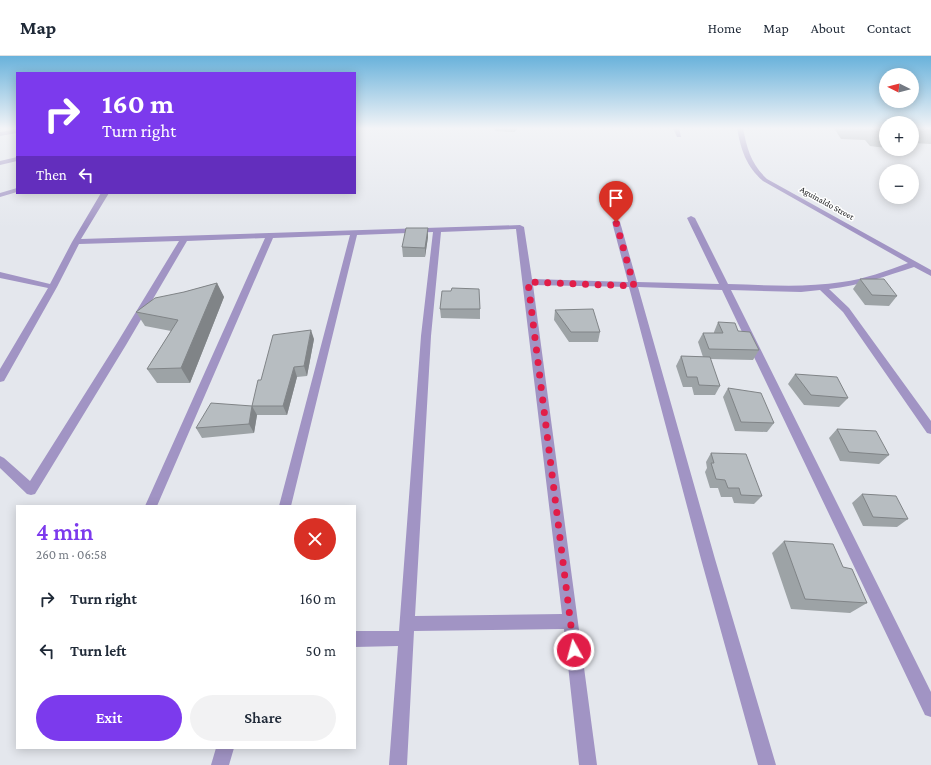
<!DOCTYPE html>
<html lang="en">
<head>
<meta charset="utf-8">
<style>
	body { margin:0; font-family:"Crimson Pro",serif; background:#f2f2f3; color:#1f2937; height:100vh; display:flex; flex-direction:column; font-size:15px; white-space:nowrap }
	* { box-sizing:border-box; margin:0 }
	p { font-size:13px; color:#747a83 }
	.icon { flex:none; width:22px; height:22px; fill:none; stroke:currentColor; stroke-width:2; stroke-linecap:round; stroke-linejoin:round }
	.map { position:relative; flex:1; overflow:hidden }
	.sheet { position:absolute; left:16px; top:449px; width:340px; height:244px; display:flex; flex-direction:column; background:#fff; border-radius:0px; box-shadow:0 2px 10px #0003 }
	.sheet>* { flex:none }
	.banner { position:absolute; left:16px; top:16px; width:340px; height:122px; border-radius:0px; box-shadow:0 2px 10px #0003; background:#7c3aed; color:#fff; overflow:hidden }
	.needle { width:26px; rotate:276deg }
	.buttons { position:absolute; left:879px; top:12px; display:grid; gap:8px }
	.buttons a { display:grid; place-items:center; width:40px; height:40px; border-radius:50%; background:#fff; box-shadow:0 2px 10px #0003; font-size:20px }
	.pin { position:absolute; display:grid; place-items:center; width:34px; height:34px; color:#fff; margin:-41px -17px; border-radius:50% 50% 50% 0; rotate:-45deg; box-shadow:0 0 4px #0007 }
	.pin .icon { rotate:45deg }
	.me { position:absolute; width:44px; margin:-22px; rotate:353deg; stroke-linejoin:round; filter:drop-shadow(0 0 3px #0008) }
	.turn { display:flex; align-items:center; gap:14px; height:84px; padding:0 20px; font-size:18px }
	.turn .icon { width:52px; height:52px; stroke-width:2.5 }
	.turn b { display:block; font-size:28px; line-height:34px }
	.then { display:flex; align-items:center; height:38px; padding:0 20px; background:#0003; gap:8px; font-size:15px }
	.round { display:grid; place-items:center; flex:none; width:42px; height:42px; border-radius:21px; background:#f2f2f3 }
	.overview { display:flex; align-items:center; justify-content:space-between; height:68px; padding:0 20px }
	h1 { font-size:24px; font-weight:600; line-height:30px; color:#7c3aed }
	.action { display:flex; gap:8px; margin-top:auto; padding:8px 20px }
	.action a { flex:1; height:46px; border-radius:24px; background:#7c3aed; color:#fff; font-size:16px; font-weight:600; line-height:46px; text-align:center }
	.action a+a { background:#f2f2f3; color:#1f2937 }
	ul { padding:0; list-style:none }
	li { display:flex; align-items:center; gap:12px; height:52px; padding:0 20px }
	li div { flex:1 }
	li b { display:block; font-size:15px }
	li em { font-style:normal }
	header { display:flex; align-items:center; gap:24px; box-sizing:border-box; height:56px; padding:0 20px; background:#fff; border-bottom:1px solid #e0e1e3 }
	header strong { font-size:19px }
	nav { display:flex; gap:22px; margin-inline-start:auto; font-size:14px }
	.map>svg:first-child { display:block }
</style>
</head>
<body>
<header>
<strong>Map</strong>
<nav><a>Home</a><a>Map</a><a>About</a><a>Contact</a></nav>
</header>
<div class="map">
<svg width="931" height="709" viewBox="0 0 931 709">
	<rect width="100%" height="100%" fill="#e4e7ed"/>
	<g fill="none" stroke-linecap="round" stroke-linejoin="round">
		<!-- minor -->
		<path fill="#a194c4" fill-rule="evenodd" d="M673,72H679L681,81H677Z
			M737,72H743C747,93 751,108 767,123L931,214V220L914,211C886,220 859,230 829,233L849,252L931,365V378L927,377L843,256L820,234L801,236L731,234L931,636V661L925,659L722,234L638,231L715,503L776,709H758L701,503L629,231L533,229L597,709H579L564,573L414,575L407,709H389L398,590L355,591V575H399L421,280L433,176L357,179L291,450H279L350,179L273,182L157,450H145L265,182L187,185L126,289L35,438L31,439L27,438L0,412V400L4,402L30,425L117,287L179,185L79,188L57,231L4,325L0,326V313L48,232L0,222V216L50,228L72,186L101,137H109L81,183L520,169L524,171L532,223L628,226L612,166L616,164L620,166L637,226L719,228L687,162L691,160L695,162L728,228C766,229 804,232 842,226C865,223 886,215 908,207L763,125C746,110 741,94 737,72ZM516,173L562,558L415,560L431,280L441,176Z
			M17,73V77L0,80V76Z
			M17,101V105L0,109V105Z
			M17,132V136L0,141V137Z
			M216,692H234L229,709H211Z"/>
	</g>
	<!-- wall -->
	<path fill="#9da3a6" d="M495,72H518L514,76L495,75Z
		M834,72H886V92L870,90L865,84L841,83Z
		M912,72H931V88L912,87Z
		M428,181L425,201H403L402,191Z
		M860,223L897,240L889,250L865,249L853,233Z
		M217,227L224,241L190,327H157L147,313L171,275L145,270L136,256L184,236Z
		M440,253H480V263L441,262Z
		M555,254L600,276L598,286H569L554,264Z
		M718,266L738,275L759,294L753,304L710,303L720,330L715,339H694L692,331H683L676,310L681,300L703,301L698,286L703,277H714V276Z
		M314,283L307,320L297,321L287,359H257L254,377L202,382L196,372L252,350L261,324Z
		M795,318L848,342L839,351L804,349L788,328Z
		M728,332L774,367L767,376L735,375L723,341Z
		M837,373L889,399L879,408L840,405L829,382Z
		M711,397L762,440L754,448L734,447L732,441H721L718,432H710L705,416L707,412L706,406Z
		M862,438L908,463L897,471L863,470L852,447Z
		M784,485L843,511L867,547L850,557L791,553L772,497Z"/>
	<!-- shaded-wall -->
	<path fill="#808487" d="M514,72H518L514,76Z
		M428,172V181L425,201V192Z
		M217,227L224,241L190,327L181,312Z
		M311,274L314,283L307,320L304,310Z
		M294,311L297,321L287,359L283,350Z
		M252,350L257,359L254,377L249,368Z"/>
	<!-- building -->
	<path fill="#b7bdc1" stroke="#808487" d="M875,72H886V77L878,76Z
		M912,72H931V74Z
		M406,172H428L425,192L402,191Z
		M860,223H884L897,240L872,239Z
		M217,227L181,312L147,313L178,264L136,256L155,242L184,236Z
		M452,232L479,233L480,253H440L442,235H451Z
		M593,253L600,276H571L555,254Z
		M718,266L735,267L738,275L750,276L759,294L709,293L703,277H723Z
		M311,274L304,310L294,311L283,350H252L258,324H261L273,279Z
		M681,300L710,301L720,330L699,329L697,321H687Z
		M795,318L837,321L848,342L811,339Z
		M728,332L761,337L774,367L741,366Z
		M211,347L252,350L249,368L196,372Z
		M837,373L876,375L889,399L849,396Z
		M711,397L746,398L762,440L741,439L739,432H728L725,424L716,423L711,407H714Z
		M862,438L896,440L908,463L873,461Z
		M784,485L833,488L843,511L852,513L867,547L805,543Z"/>
	<!-- sky -->
	<linearGradient id="sky" x2="0" y2="1"><stop stop-color="#69b2db"/><stop offset="0.42" stop-color="#f3f4f7"/><stop offset="1" stop-color="#f3f4f7" stop-opacity="0"/></linearGradient>
	<rect width="931" height="172" fill="url(#sky)"/>
	<g fill="none" stroke-linecap="round" stroke-linejoin="round">
		<!-- route -->
		<path stroke="#e11d48" stroke-width="7" stroke-dasharray="0 12.6" d="M574,594L528,226L634,230L616,166"/>
	</g>
	<g text-anchor="middle" dominant-baseline="central" stroke-width="3" stroke-linejoin="round" paint-order="stroke">
		<!-- far-street labels -->
		<g font-size="9" fill="#151618" stroke="#fff">
			<text transform="translate(827 147) rotate(29)">Aguinaldo Street</text>
		</g>
	</g>
</svg>
<div class="buttons">
<a><svg class="needle" viewBox="-14 -14 28 28"><path d="M0-13l5 13h-10z" fill="#e53935"/><path d="M0 13l5-13h-10z" fill="#747a83"/></svg></a>
<a>+</a>
<a>−</a>
</div>
<div class="pin" style="left:616px;top:166px;background:#d93025"><svg class="icon" aria-label="arrive" viewBox="0 0 24 24"><path d="M6 21V4h12l-3 4 3 4H6"/></svg></div>
<svg class="me" style="left:574px;top:594px" viewBox="-20 -20 40 40"><circle r="17" fill="#e11d48" stroke="#fff" stroke-width="3"/><path d="M0-11L8 9 0 5-8 9z" fill="#fff"/></svg>
<div class="banner">
<div class="turn"><svg class="icon" aria-label="right" viewBox="0 0 24 24"><path d="M7 20v-9h11M14 6l5 5-5 5"/></svg><div><b>160 m</b>Turn right</div></div>
<div class="then">Then<svg class="icon" aria-label="left" viewBox="0 0 24 24"><path d="M17 20v-9H6M10 6l-5 5 5 5"/></svg></div>
</div>
<section class="sheet">
<div class="overview"><div><h1>4 min</h1><p>260 m · 06:58</p></div><a class="round" style="background:#d93025;color:#fff"><svg class="icon" aria-label="close" viewBox="0 0 24 24"><path d="M6 6l12 12M18 6L6 18"/></svg></a></div>
<ul>
<li><svg class="icon" aria-label="right" viewBox="0 0 24 24"><path d="M7 20v-9h11M14 6l5 5-5 5"/></svg><div><b>Turn right</b></div><em>160 m</em></li>
<li><svg class="icon" aria-label="left" viewBox="0 0 24 24"><path d="M17 20v-9H6M10 6l-5 5 5 5"/></svg><div><b>Turn left</b></div><em>50 m</em></li>
</ul>
<div class="action"><a>Exit</a><a>Share</a></div>
</section>
</div>
</body>
</html>
